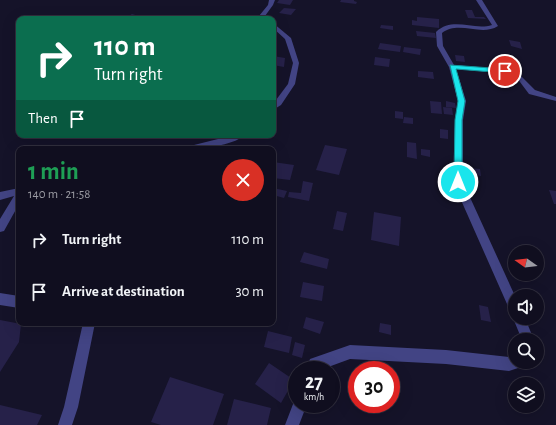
<!DOCTYPE html>
<html lang="en">
<head>
<meta charset="utf-8">
<style>
	body { margin:0; font-family:"Alegreya Sans",sans-serif; background:#191728; color:#f1f3f6; height:100vh; display:flex; flex-direction:column; font-size:15px; white-space:nowrap }
	* { box-sizing:border-box; margin:0 }
	p { font-size:13px; color:#9c9ca4 }
	.icon { flex:none; width:22px; height:22px; fill:none; stroke:currentColor; stroke-width:2; stroke-linecap:round; stroke-linejoin:round }
	.map { position:relative; flex:1; overflow:hidden }
	.side { position:absolute; left:16px; top:146px; width:260px; height:180px; display:flex; flex-direction:column; background:#100e1f; border-radius:8px; box-shadow:0 4px 16px #0002,0 0 0 1px #302e3d }
	.side>* { flex:none }
	.top-card { position:absolute; left:16px; top:16px; width:260px; height:122px; border-radius:8px; box-shadow:0 4px 16px #0002,0 0 0 1px #302e3d; background:#0b6e4f; color:#fff; overflow:hidden }
	.needle { width:26px; rotate:284deg }
	.tools { position:absolute; left:508px; top:245px; display:grid; gap:8px }
	.tools a { display:grid; place-items:center; width:36px; height:36px; border-radius:50%; background:#100e1f; box-shadow:0 4px 16px #0002,0 0 0 1px #302e3d; font-size:20px }
	.speed { position:absolute; left:288px; top:361px; display:flex; gap:8px; font-size:20px; font-weight:700; text-align:center }
	.speed>* { display:grid; place-content:center; width:52px; height:52px; border-radius:50%; background:#100e1f; box-shadow:0 4px 16px #0002,0 0 0 1px #302e3d; line-height:1 }
	.speed small { font-size:10px; font-weight:400 }
	.speed .limit { border:6px solid #d22; background:#fff; color:#111 }
	.pin { position:absolute; display:grid; place-items:center; width:34px; height:34px; color:#fff; margin:-17px; border:2px solid #fff; border-radius:50%; box-shadow:0 1px 4px #0007 }
	.me { position:absolute; width:44px; margin:-22px; rotate:0deg; stroke-linejoin:round; filter:drop-shadow(0 0 3px #0008) }
	.turn { display:flex; align-items:center; gap:14px; height:84px; padding:0 12px; font-size:18px }
	.turn .icon { width:52px; height:52px; stroke-width:2.5 }
	.turn b { display:block; font-size:28px; line-height:34px }
	.then { display:flex; align-items:center; height:38px; padding:0 12px; background:#0003; gap:8px; font-size:15px }
	.round { display:grid; place-items:center; flex:none; width:42px; height:42px; border-radius:21px; background:#191728 }
	.head { display:flex; align-items:center; justify-content:space-between; height:68px; padding:0 12px }
	h1 { font-size:24px; font-weight:700; line-height:30px; color:#1e9e55 }
	ul { padding:0; list-style:none }
	li { display:flex; align-items:center; gap:12px; height:52px; padding:0 12px }
	li div { flex:1 }
	li b { display:block; font-size:15px }
	li em { font-style:normal }
	.map>svg:first-child { display:block }
</style>
</head>
<body>
<div class="map">
<svg width="556" height="425" viewBox="0 0 556 425">
	<rect width="100%" height="100%" fill="#151329"/>
	<!-- building -->
	<path fill="#262149" d="M279,0H293L290,5L277,3Z
		M341,0H354V1L357,2L356,4L340,2Z
		M284,8L296,9L291,15L279,13Z
		M465,10H472L475,17H484L486,19L468,18Z
		M132,14L142,17L138,19H124Z
		M417,17L439,19V28L412,25V20L417,21Z
		M381,25L393,26V30L380,28Z
		M416,31L435,33L436,38L417,36Z
		M509,40L520,42L522,49L511,46Z
		M380,43L401,46L400,52L378,49Z
		M404,47L421,49L420,55L403,52Z
		M455,55L464,56L465,62L456,61Z
		M273,56L285,58L284,67L273,65Z
		M375,57L390,59L389,67L374,65Z
		M418,71L433,72L434,79L418,77Z
		M430,101L441,102L442,114L431,113Z
		M446,101L455,103L456,108L446,107Z
		M443,107L452,108L453,115L444,114Z
		M395,111L403,112V119L395,118Z
		M404,117L413,118V124L403,123Z
		M440,129L448,130V139L440,138Z
		M407,142L416,143L417,159L407,157Z
		M325,145L347,149L339,175L316,170Z
		M421,149L430,150V157L421,155Z
		M273,162L294,165L290,180L273,178Z
		M470,168L480,169L481,176L471,174Z
		M303,181L313,183L309,201L288,197L289,192L301,193Z
		M273,188L287,191L284,198L273,195Z
		M549,190L556,191V204H554Z
		M337,211L347,213L343,231L333,229Z
		M374,212L401,217L399,246L371,240Z
		M304,252L329,259L327,269L300,262Z
		M303,282L324,286L322,301L300,297Z
		M479,305L488,307L491,322L481,320Z
		M306,317L324,322L320,334L303,328Z
		M0,320L21,324L19,342L0,372Z
		M380,323L391,325V335L379,332Z
		M268,331L292,337L289,353L264,347Z
		M295,342L305,345L302,358L292,355Z
		M269,363L294,380L281,403L255,384Z
		M170,377L224,394L213,425H161L151,422Z
		M234,399L271,408L267,425H227Z
		M0,405L42,415L37,425H0Z"/>
	<g fill="none" stroke-linecap="round" stroke-linejoin="round">
		<!-- minor -->
		<path fill="#424484" fill-rule="evenodd" d="M269,0H275L273,5L265,16L269,19H263L259,16L268,5Z
			M476,0H482L498,26C481,37 459,20 442,33L443,46L454,65L505,69L515,72L521,76L535,90L556,97V101L529,94L517,78L511,74L456,69L466,101L463,120V182L515,296V318H525L534,340H522L513,318L514,314L511,313L453,182L455,120L458,101L449,67L437,46L436,32C453,16 473,31 492,25Z
			M273,23L291,38L299,63L295,84L281,105L273,110V104L288,84L293,63L285,39L273,28Z
			M234,135H244C234,146 199,149 185,149L186,147Z
			M19,188V204L4,231L0,232V219L14,196L0,200V192Z
			M0,293L19,296V308L0,305Z
			M83,323H95L78,407L72,425H58L64,407Z
			M350,345L446,350L509,357L515,356V362H523L521,367L509,371L446,364L350,359L320,370H306L310,359Z
			M297,398V404H307L299,425H285L295,399Z"/>
	</g>
	<!-- route -->
	<path fill="#1ae5ec" stroke="#119599" d="M450,65L505,69L508,71L505,73L456,69L465,101L462,120V182L458,185L454,182L455,120L458,101Z"/>
</svg>
<div class="tools">
<a><svg class="needle" viewBox="-14 -14 28 28"><path d="M0-13l5 13h-10z" fill="#e53935"/><path d="M0 13l5-13h-10z" fill="#9c9ca4"/></svg></a>
<a><svg class="icon" aria-label="sound" viewBox="0 0 24 24"><path d="M4 9h4l5-4v14l-5-4H4zM17 9q2 3 0 6"/></svg></a>
<a><svg class="icon" aria-label="search" viewBox="0 0 24 24"><circle cx="10" cy="10" r="6"/><path d="M15 15l6 6"/></svg></a>
<a><svg class="icon" aria-label="layers" viewBox="0 0 24 24"><path d="M12 4l9 5-9 5-9-5zM3 14l9 5 9-5"/></svg></a>
</div>
<div class="speed"><div>27<small>km/h</small></div><div class="limit">30</div></div>
<div class="pin" style="left:505px;top:71px;background:#d93025"><svg class="icon" aria-label="arrive" viewBox="0 0 24 24"><path d="M6 21V4h12l-3 4 3 4H6"/></svg></div>
<svg class="me" style="left:458px;top:182px" viewBox="-20 -20 40 40"><circle r="17" fill="#1ae5ec" stroke="#fff" stroke-width="3"/><path d="M0-11L8 9 0 5-8 9z" fill="#fff"/></svg>
<div class="top-card">
<div class="turn"><svg class="icon" aria-label="right" viewBox="0 0 24 24"><path d="M7 20v-9h11M14 6l5 5-5 5"/></svg><div><b>110 m</b>Turn right</div></div>
<div class="then">Then<svg class="icon" aria-label="arrive" viewBox="0 0 24 24"><path d="M6 21V4h12l-3 4 3 4H6"/></svg></div>
</div>
<section class="side">
<div class="head"><div><h1>1 min</h1><p>140 m · 21:58</p></div><a class="round" style="background:#d93025;color:#fff"><svg class="icon" aria-label="close" viewBox="0 0 24 24"><path d="M6 6l12 12M18 6L6 18"/></svg></a></div>
<ul>
<li><svg class="icon" aria-label="right" viewBox="0 0 24 24"><path d="M7 20v-9h11M14 6l5 5-5 5"/></svg><div><b>Turn right</b></div><em>110 m</em></li>
<li><svg class="icon" aria-label="arrive" viewBox="0 0 24 24"><path d="M6 21V4h12l-3 4 3 4H6"/></svg><div><b>Arrive at destination</b></div><em>30 m</em></li>
</ul>
</section>
</div>
</body>
</html>
